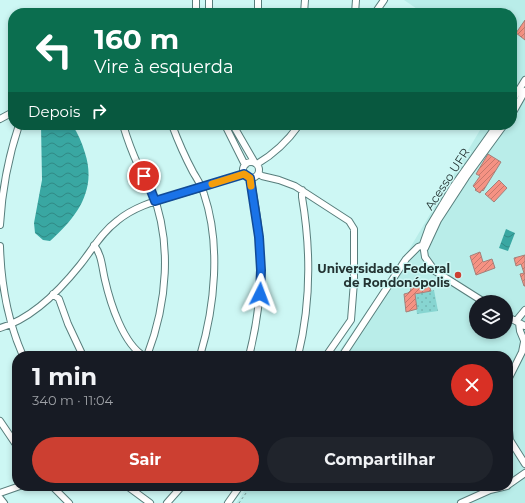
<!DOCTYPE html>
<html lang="pt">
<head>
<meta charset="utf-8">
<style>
	body { margin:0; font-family:Montserrat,sans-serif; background:#20242c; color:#f1f3f6; height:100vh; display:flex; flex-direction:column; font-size:15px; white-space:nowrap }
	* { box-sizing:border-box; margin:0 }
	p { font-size:13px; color:#9ea1a6 }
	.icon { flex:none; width:22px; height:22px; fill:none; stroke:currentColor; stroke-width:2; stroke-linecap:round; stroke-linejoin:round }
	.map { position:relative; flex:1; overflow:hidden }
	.sheet { position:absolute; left:12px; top:351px; width:501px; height:140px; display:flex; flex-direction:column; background:#171b24; border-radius:16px; box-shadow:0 2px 6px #0003 }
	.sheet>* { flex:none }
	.banner { position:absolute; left:8px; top:8px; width:509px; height:122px; border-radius:16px; box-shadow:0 2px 6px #0003; background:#0b6e4f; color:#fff; overflow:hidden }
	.controls { position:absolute; left:469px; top:295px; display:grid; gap:8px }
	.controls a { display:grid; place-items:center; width:44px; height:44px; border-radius:50%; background:#171b24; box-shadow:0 2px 6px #0003; font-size:20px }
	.pin { position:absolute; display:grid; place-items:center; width:34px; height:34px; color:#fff; margin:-17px; border:2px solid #fff; border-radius:50%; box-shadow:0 1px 4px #0007 }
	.me { position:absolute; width:44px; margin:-22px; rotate:3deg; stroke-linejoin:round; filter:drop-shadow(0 0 3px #0008) }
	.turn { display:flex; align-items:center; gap:14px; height:84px; padding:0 20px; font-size:18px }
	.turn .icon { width:52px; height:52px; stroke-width:2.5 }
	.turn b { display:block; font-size:28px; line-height:34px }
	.then { display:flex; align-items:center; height:38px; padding:0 20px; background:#0003; gap:8px; font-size:15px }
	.round { display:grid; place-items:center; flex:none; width:42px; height:42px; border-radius:21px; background:#20242c }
	.head { display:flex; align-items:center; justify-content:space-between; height:68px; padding:0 20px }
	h1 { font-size:24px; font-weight:700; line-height:30px }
	.button { display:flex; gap:8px; margin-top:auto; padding:8px 20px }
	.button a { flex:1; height:46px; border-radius:24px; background:#cc3f31; color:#fff; font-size:16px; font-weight:700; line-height:46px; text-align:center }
	.button a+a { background:#20242c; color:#f1f3f6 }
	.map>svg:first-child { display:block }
</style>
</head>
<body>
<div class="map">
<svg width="525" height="503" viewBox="0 0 525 503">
	<defs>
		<pattern id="grass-dots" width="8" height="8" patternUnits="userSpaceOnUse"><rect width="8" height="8" fill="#87d5d1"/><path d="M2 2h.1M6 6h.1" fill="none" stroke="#74b7b4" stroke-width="1.8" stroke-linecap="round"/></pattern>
		<pattern id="water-waves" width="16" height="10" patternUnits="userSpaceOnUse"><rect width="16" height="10" fill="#39a7a2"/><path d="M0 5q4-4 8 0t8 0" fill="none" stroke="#308985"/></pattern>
		<pattern id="building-hatch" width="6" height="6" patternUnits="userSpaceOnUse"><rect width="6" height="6" fill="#f59283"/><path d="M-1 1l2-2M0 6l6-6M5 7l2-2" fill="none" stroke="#c6786c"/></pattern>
	</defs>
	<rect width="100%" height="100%" fill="#cdf7f4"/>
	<!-- built -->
	<path fill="#b9ede9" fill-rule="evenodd" d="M404,0H525V503H236L248,486H508V356H336L410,248L483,125H512V83L517,75L512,71V13H423ZM476,302H506V332H476Z"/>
	<!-- grass -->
	<path fill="url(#grass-dots)" d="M434,290L438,311L417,314L415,296L417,294Z"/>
	<!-- water -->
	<path fill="url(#water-waves)" d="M41,125H72C78,133 82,143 85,153C97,190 77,217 50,241L43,240L35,233L34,223L42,180Z
		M506,229L515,233L508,251L499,248Z"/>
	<!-- building -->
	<path fill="url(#building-hatch)" stroke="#a3817b" d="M525,20V40L516,33Z
		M488,154L501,162L483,191L482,190L480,193L475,190L476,189L473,186L480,176L476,174Z
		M499,180L507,188L494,202L485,194Z
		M480,252L483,262L492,259L495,268L476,275L470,256Z
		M525,255V286H524L520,274L524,273L521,264L516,266L514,258Z
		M428,282L431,291L415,294L417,309L406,312L404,294L408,293L411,290L410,285Z"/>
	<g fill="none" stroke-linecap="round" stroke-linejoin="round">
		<defs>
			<path id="minor" d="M196,0V13
				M209,13V0
				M258,13V0
				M304,13L305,0
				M355,13L356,0
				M375,13L384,0
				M512,101L525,80
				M512,114L525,91
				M0,119L13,112
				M123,125C127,138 132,152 138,165C142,173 147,181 151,189C173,242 167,304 147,356
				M172,125C178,141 185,157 193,172C197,179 202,186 204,194C221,244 215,306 200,356
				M225,125L245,165
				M233,125L255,163
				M243 170a8 8 0 1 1 16 0a8 8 0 1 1-16 0Z
				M257,164C274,154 287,142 299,125
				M259,174L262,176L279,180L295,186L349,221L354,229V282L351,320L326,356
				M0,225C2,191 8,158 19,125
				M94,245C102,255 102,268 105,280C110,302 123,344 144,356
				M0,246C1,283 8,322 23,356
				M425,248L438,220L466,177L504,125
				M53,294L59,299L68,324L83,356
				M484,302L435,271L425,257L423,244L429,227L453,187L497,125
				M506,316L525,326
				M516,321L525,310
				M519,323L520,331L525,343
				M0,328C32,319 60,290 80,265C92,250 101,233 117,221C136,205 160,200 183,193C204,187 224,180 244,174
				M249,356C259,317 263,276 259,236C258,217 253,198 251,178
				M298,356C311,303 311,250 302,197V190
				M342,356L406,259L418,247L426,244
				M508,380L522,352L524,342
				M0,421L17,446
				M508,421L510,440L525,464
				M508,485L525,473
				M52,486L69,503
				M127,486L150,503
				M0,493L20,486
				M0,498L4,503
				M167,503L182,486
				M228,503L240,486
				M461,503L490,490L507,486"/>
		</defs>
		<!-- minor casing -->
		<use href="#minor" stroke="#587e7c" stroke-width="8"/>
		<!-- path -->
		<path stroke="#718d8b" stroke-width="1" stroke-dasharray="2 3" stroke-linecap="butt" d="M239,503L251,486"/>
		<!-- minor -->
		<use href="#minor" stroke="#fff" stroke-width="6"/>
	</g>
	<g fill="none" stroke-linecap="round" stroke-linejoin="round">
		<defs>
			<path id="route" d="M144,176L150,188L155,201L244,174L250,178L259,237L261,270L260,294"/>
		</defs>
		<!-- route casing -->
		<use href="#route" stroke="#114b97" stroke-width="10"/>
		<!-- route -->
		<use href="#route" stroke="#1a73e8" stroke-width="7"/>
		<!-- slow -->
		<path stroke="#f59e0b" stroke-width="7" d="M212,184L244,174L250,178L251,186"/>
	</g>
	<!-- markers -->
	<circle fill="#cc3f31" stroke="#cdf7f4" stroke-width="1.5" cx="458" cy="275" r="4"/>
	<g text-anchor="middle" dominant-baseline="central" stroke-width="3" stroke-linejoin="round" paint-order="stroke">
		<!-- street labels -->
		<g font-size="12" fill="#233332" stroke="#cdf7f4">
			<text transform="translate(447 179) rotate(-57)">Acesso UFR</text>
		</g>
		<!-- poi labels -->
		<g font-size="12" font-weight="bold" fill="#233332" stroke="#cdf7f4" text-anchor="end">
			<text x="450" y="268">Universidade Federal<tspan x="450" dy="14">de Rondonópolis</tspan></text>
		</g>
	</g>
</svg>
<div class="controls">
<a><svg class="icon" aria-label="layers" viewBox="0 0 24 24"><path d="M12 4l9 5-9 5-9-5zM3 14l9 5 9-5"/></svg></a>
</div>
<div class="pin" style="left:144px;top:176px;background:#d93025"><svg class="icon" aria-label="arrive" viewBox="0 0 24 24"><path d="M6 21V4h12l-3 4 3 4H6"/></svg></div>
<svg class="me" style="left:260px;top:294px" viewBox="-20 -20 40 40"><path d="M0-17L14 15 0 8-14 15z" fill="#1a73e8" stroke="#fff" stroke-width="4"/></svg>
<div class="banner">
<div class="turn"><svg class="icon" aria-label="left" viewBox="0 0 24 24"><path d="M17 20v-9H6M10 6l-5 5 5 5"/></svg><div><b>160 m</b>Vire à esquerda</div></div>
<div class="then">Depois<svg class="icon" aria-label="right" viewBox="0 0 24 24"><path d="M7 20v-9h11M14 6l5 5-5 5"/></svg></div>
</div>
<section class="sheet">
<div class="head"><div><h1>1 min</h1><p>340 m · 11:04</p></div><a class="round" style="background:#d93025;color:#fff"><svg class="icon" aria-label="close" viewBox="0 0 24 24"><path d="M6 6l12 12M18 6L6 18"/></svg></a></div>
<div class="button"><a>Sair</a><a>Compartilhar</a></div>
</section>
</div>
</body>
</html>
